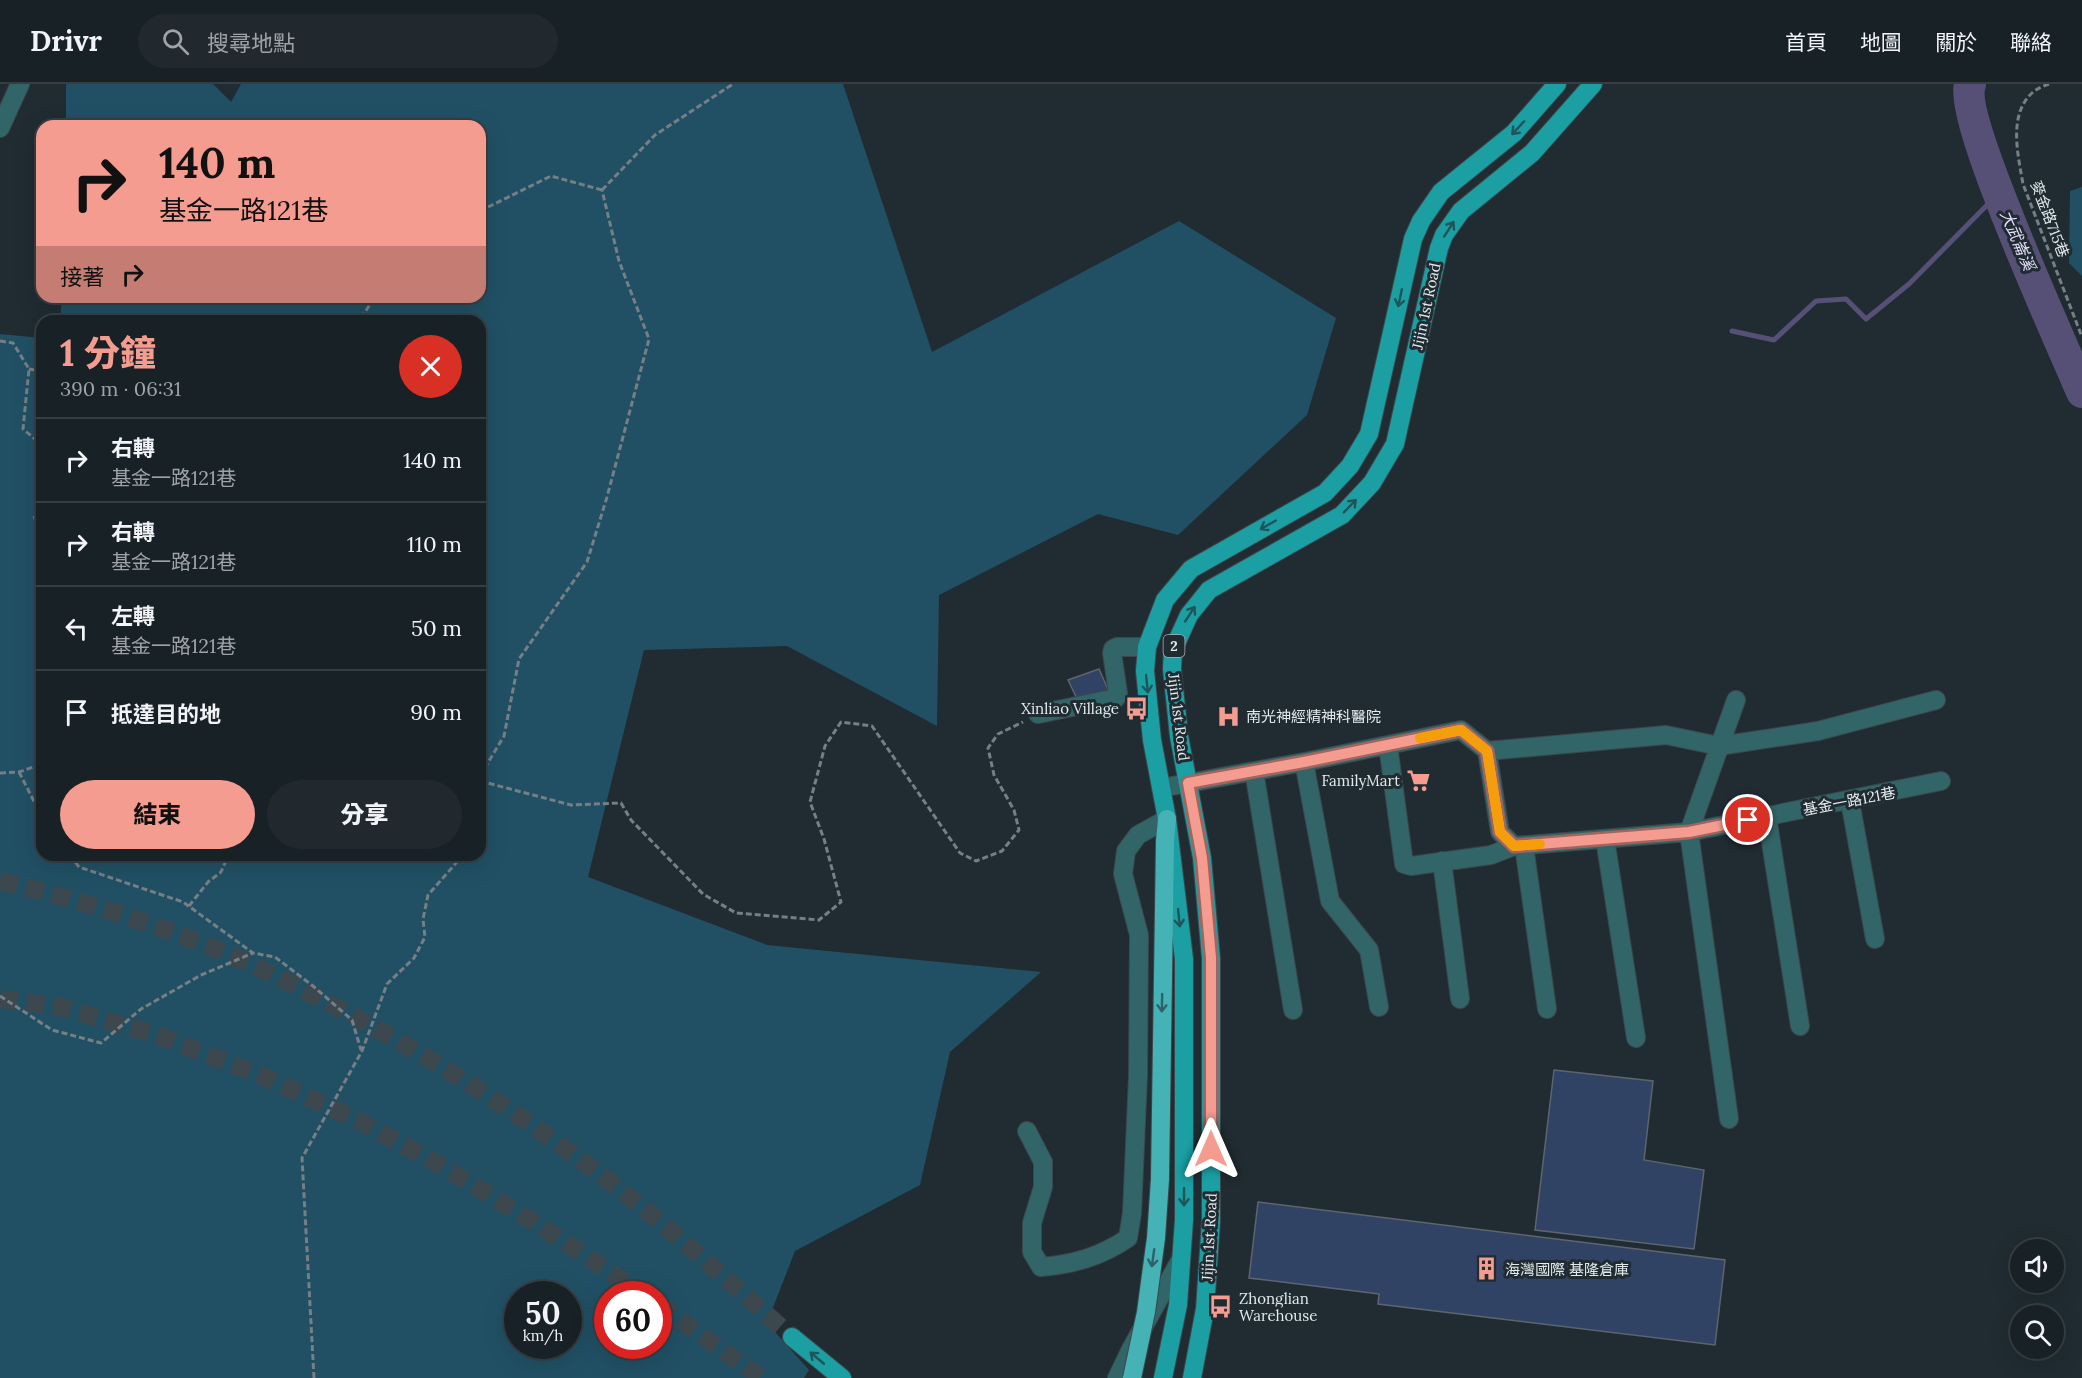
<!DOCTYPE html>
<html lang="zh-TW">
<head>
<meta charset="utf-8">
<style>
	body { margin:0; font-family:Lora,"Noto Sans TC",serif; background:#21292e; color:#f1f3f6; height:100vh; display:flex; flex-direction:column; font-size:22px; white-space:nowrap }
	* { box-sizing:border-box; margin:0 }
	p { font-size:20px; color:#9fa3a7 }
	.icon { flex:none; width:33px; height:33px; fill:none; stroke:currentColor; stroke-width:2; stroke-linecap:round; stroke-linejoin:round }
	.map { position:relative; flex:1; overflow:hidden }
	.drawer { position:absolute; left:36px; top:231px; width:450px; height:546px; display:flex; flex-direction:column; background:#182126; border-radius:18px; box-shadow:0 6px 24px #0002,0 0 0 2px #363e43 }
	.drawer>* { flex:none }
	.top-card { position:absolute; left:36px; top:36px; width:450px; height:183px; border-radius:18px; box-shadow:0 6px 24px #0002,0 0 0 2px #363e43; background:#f59c90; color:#111; overflow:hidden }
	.tools { position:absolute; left:2010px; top:1155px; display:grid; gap:12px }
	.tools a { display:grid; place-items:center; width:54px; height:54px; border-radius:50%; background:#182126; box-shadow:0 6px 24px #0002,0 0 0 2px #363e43; font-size:30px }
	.speed { position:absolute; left:504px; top:1197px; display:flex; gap:12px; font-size:30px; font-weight:700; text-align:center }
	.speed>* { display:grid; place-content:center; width:78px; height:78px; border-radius:50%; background:#182126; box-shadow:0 6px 24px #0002,0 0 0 2px #363e43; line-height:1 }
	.speed small { font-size:15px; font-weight:400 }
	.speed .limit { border:9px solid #d22; background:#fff; color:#111 }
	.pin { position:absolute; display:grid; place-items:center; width:51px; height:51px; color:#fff; margin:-26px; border:3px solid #fff; border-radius:50%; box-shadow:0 2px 6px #0007 }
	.me { position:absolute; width:66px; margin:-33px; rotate:0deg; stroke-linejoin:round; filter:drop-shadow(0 0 4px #0008) }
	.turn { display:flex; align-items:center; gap:21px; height:126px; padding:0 24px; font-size:27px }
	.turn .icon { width:78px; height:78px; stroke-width:2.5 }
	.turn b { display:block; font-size:42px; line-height:51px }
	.then { display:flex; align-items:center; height:57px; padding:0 24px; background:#0003; gap:12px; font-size:22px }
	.round { display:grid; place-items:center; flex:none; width:63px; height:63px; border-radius:32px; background:#21292e }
	.overview { display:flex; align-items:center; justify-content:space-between; height:102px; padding:0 24px }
	h1 { font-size:36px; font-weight:800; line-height:45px; color:#f59c90 }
	.button { display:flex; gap:12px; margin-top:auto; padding:12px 24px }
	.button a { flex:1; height:69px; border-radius:36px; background:#f59c90; color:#111; font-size:24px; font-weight:800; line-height:69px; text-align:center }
	.button a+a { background:#21292e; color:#f1f3f6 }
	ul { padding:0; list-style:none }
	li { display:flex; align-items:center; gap:18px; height:84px; padding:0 24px; border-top:2px solid #363e43 }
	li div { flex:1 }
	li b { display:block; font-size:22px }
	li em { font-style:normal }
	header { display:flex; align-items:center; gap:36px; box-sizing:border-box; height:84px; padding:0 30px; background:#182126; border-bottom:2px solid #363e43 }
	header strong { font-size:28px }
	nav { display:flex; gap:33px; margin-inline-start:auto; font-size:21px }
	.search { width:420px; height:54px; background:#21292e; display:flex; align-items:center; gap:15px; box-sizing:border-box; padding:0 21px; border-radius:33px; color:#9fa3a7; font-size:22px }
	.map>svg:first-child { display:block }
</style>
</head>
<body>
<header>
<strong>Drivr</strong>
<div class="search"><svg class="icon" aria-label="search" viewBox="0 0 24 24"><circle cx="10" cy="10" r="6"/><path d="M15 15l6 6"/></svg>搜尋地點</div>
<nav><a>首頁</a><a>地圖</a><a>關於</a><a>聯絡</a></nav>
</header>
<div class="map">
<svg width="2082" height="1294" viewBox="0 0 2082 1294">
	<rect width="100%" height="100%" fill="#202c32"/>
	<!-- green -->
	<path fill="#215064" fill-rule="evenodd" d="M66,0H213L231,18L241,0H843L932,268L1179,137L1336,234L1307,331L1178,451L1098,430L939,511L937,642L787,562L644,566L588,793L767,861L1041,888L950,968L920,1101L795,1167L767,1239L809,1286L804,1294H0V250L42,254V771H480V237H60L62,213H480V42H66ZM518,1210H568V1262H518ZM608,1210H658V1262H608Z
		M2082,103V192L2069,179L2070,107Z"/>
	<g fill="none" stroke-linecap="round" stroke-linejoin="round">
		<!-- stream -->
		<path stroke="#575076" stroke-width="5" d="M1732,247L1774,256L1816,217L1846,215L1866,235L1909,200L1999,109"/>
		<!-- river -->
		<path stroke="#575076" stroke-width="32" d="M1970,0C1958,34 2063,262 2082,308"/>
	</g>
	<!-- building -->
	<path fill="#304364" stroke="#5d6470" stroke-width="1.5" d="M1099,585L1111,612L1079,619L1068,596Z
		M1554,986L1653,997L1644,1076L1704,1086L1694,1165L1535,1146Z
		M1258,1118L1725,1176L1715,1261L1378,1220L1379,1210L1249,1194Z"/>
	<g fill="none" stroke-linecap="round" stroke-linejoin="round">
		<!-- major-tunnel -->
		<path stroke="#3d484e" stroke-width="18" stroke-dasharray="18 9" stroke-linecap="butt" d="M0,797C67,813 132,832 195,857C246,876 294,901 342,926C445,981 543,1044 634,1117C688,1160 740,1207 792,1253
			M0,915L61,923L162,953L262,992L357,1036L440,1081L532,1137L644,1210
			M658,1220L761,1294"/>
		<defs>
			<path id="minor" d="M0,44L20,0
				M1038,630L1116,614L1118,609L1112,569L1113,565L1117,563H1147
				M1388,661L1404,780L1411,782L1491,771L1514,762
				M1487,667L1666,651L1719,662L1818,647L1936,616
				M1304,678L1330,817L1369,866L1379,923
				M1254,687L1293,926
				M1161,704L1304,678L1461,646L1487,667L1500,748L1514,762L1689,748L1941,697
				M1850,717L1875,855
				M1767,733L1800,942
				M1605,755L1636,954
				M1524,762L1547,925
				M1442,777L1460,915
				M1729,1035L1689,748L1736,616
				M1027,1047L1043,1078V1103L1032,1139V1168L1041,1183C1074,1180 1100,1173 1128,1154L1132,1129L1138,992L1139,851L1123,790L1126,767L1138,751L1167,735
				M1117,1294L1131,1265L1181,1175"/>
			<path id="major" d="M792,1253L842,1294
				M1163,1294L1178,1221L1184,1136V875L1167,735L1152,656L1145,587L1147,563L1165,516L1191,485L1325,409L1350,382L1369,350L1413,155L1421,137L1441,108L1514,49L1557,0
				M1192,1294L1205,1225L1211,1137V874L1202,774L1179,652L1172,585L1173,566L1189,531L1209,506L1342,431L1372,399L1395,360L1439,164L1444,151L1461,127L1532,69L1593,0"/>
			<path id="highway" d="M1160,1095L1165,757L1167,735"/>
		</defs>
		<!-- minor casing -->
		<use href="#minor" stroke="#3b474c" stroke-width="20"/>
		<!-- major casing -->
		<use href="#major" stroke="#3b474c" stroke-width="20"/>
		<!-- highway casing -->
		<use href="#highway" stroke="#3b474c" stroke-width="20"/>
		<!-- path -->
		<path stroke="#757f85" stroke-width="3" stroke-dasharray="6 3" stroke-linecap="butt" d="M2049,0C2043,2 2036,5 2032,9C2008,31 2018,71 2023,100L2082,253
			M602,106L655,51L733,0
			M480,127L551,92L602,106
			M342,237L363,231L375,213
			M0,257L13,259L29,285L23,345L42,361
			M29,285L42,287
			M42,430L34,431L42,459
			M19,688L42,733
			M0,689L19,688L42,680
			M480,692L504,652L519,575L587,478L607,413L649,255L619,177L602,106
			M480,697L571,721L621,719L631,736L703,810L736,829L819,836L841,818L824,755L810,718L825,662L841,638L872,642L960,769L976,777L1002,767L1019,746L1014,726L994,691L988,664L998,650L1023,638
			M70,771L79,783L183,818L253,869L275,873L313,902L352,936L361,966
			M189,822L208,798L221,788L227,774L224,771
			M0,912L52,946L101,959L141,925L201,891L253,869
			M314,1294L302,1074L362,967L387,900L414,874L425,853L423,835L428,811L463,771"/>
		<!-- minor -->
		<use href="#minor" stroke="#326567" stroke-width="18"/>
		<!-- major -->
		<use href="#major" stroke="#1b9fa3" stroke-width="18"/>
		<!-- highway -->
		<use href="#highway" stroke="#45b2b5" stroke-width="18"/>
		<defs>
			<path id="highway-bridge" d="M1132,1294L1146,1228L1156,1154L1160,1095"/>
		</defs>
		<!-- highway-bridge casing -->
		<use href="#highway-bridge" stroke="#3b474c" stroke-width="20" stroke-linecap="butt"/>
		<!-- highway-bridge -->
		<use href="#highway-bridge" stroke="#45b2b5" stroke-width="18"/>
	</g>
	<!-- one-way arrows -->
	<defs><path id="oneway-shaft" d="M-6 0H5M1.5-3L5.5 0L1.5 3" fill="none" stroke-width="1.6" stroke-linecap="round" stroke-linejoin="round" transform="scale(1.5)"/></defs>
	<g stroke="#1e545a">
		<use href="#oneway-shaft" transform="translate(1518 44) rotate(133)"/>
		<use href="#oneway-shaft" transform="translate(1449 145) rotate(-57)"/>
		<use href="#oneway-shaft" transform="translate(1400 214) rotate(102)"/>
		<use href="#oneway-shaft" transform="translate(1350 422) rotate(-46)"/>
		<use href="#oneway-shaft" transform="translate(1268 441) rotate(150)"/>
		<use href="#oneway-shaft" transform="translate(1190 530) rotate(-57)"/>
		<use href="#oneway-shaft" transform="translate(1147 600) rotate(84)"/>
		<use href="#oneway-shaft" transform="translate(1179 834) rotate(84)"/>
		<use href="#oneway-shaft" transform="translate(1184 1113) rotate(90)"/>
		<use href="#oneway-shaft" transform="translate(817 1274) rotate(-140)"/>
	</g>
	<g stroke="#2f6266">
		<use href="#oneway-shaft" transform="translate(1162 919) rotate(91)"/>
		<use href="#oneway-shaft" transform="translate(1153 1174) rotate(98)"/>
	</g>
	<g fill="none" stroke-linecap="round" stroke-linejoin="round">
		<defs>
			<path id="route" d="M1211,1065V874L1202,774L1188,699L1304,678L1461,646L1487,667L1500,748L1514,762L1689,748L1748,736"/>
		</defs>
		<!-- route casing -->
		<use href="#route" stroke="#9f655e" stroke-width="15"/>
		<!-- route -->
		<use href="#route" stroke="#f59c90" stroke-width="10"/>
		<!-- slow -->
		<path stroke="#f59e0b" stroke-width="10" d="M1420,654L1461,646L1487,667L1500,748L1514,762L1540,760"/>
	</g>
	<!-- icons -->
	<defs>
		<symbol id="bus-bare" viewBox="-9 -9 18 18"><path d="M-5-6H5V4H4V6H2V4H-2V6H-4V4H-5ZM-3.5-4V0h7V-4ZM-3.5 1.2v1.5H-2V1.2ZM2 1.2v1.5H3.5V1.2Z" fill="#f59c90" stroke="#202c32" stroke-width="2.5" paint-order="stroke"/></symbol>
		<symbol id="hospital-bare" viewBox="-9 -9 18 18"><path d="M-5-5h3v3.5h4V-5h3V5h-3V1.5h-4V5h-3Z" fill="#f59c90" stroke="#202c32" stroke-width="2.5" paint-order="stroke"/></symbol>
		<symbol id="supermarket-bare" viewBox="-9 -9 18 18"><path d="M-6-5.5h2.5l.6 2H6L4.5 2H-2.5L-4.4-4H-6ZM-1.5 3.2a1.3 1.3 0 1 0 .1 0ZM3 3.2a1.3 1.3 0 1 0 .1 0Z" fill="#f59c90" stroke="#202c32" stroke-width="2.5" paint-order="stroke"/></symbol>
		<symbol id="building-bare" viewBox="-9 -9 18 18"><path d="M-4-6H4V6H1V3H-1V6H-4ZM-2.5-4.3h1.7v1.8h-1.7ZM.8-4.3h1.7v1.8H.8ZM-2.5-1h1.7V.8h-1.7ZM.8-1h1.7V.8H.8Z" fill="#f59c90" stroke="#202c32" stroke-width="2.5" paint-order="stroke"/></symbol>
	</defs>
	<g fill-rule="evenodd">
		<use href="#bus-bare" x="1120" y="608" width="33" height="33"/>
		<use href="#hospital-bare" x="1212" y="616" width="33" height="33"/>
		<use href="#supermarket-bare" x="1402" y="680" width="33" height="33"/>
		<use href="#building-bare" x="1470" y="1168" width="33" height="33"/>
		<use href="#bus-bare" x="1204" y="1206" width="33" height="33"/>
	</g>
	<g text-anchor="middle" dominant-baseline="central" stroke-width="6" stroke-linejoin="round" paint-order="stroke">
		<!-- shield labels -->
		<rect fill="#202c32" stroke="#a8b1b6" stroke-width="1.5" x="1163.5" y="551" width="21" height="22" rx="4.5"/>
		<g font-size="14" font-weight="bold" fill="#e2eaee">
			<text x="1174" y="562">2</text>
		</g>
		<!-- street labels -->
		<g font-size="15" fill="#e2eaee" stroke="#202c32">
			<text transform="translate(2050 135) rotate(69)">麥金路715巷</text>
			<text transform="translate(1426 222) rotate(-78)">Jijin 1st Road</text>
			<text transform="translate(1179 633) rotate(83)">Jijin 1st Road</text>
			<text transform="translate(1849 717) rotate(-11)">基金一路121巷</text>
			<text transform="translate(1209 1153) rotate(-87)">Jijin 1st Road</text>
		</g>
		<!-- poi labels -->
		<g font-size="15" fill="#e2eaee" stroke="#202c32" text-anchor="start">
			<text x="1119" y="624" text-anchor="end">Xinliao Village</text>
			<text x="1246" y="632">南光神經精神科醫院</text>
			<text x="1400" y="696" text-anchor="end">FamilyMart</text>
			<text x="1505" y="1185">海灣國際 基隆倉庫</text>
			<text x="1239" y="1214">Zhonglian<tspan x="1239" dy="17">Warehouse</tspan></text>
		</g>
		<!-- water labels -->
		<g font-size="16" font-style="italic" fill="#e4dffa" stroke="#202c32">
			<text transform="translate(2018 156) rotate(67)">大武崙溪</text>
		</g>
	</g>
</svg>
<div class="tools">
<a><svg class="icon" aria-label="sound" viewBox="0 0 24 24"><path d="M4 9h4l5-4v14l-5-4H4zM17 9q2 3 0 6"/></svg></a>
<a><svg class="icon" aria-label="search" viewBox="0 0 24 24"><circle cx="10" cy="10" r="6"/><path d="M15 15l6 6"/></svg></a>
</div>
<div class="speed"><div>50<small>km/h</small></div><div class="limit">60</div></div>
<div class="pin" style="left:1748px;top:736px;background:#d93025"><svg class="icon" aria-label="arrive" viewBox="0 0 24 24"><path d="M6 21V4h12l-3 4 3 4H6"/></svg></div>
<svg class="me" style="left:1211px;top:1065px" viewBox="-20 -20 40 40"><path d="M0-17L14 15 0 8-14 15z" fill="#f59c90" stroke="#fff" stroke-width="4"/></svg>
<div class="top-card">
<div class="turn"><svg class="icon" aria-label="right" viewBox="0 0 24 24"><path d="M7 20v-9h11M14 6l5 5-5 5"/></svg><div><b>140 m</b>基金一路121巷</div></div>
<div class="then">接著<svg class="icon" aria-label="right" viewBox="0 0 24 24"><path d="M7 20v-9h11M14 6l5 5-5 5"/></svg></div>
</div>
<section class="drawer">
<div class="overview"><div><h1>1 分鐘</h1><p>390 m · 06:31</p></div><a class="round" style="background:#d93025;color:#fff"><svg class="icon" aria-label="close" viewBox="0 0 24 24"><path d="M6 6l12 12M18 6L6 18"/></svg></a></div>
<ul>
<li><svg class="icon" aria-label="right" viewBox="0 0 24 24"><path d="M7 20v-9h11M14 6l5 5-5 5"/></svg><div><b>右轉</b><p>基金一路121巷</p></div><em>140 m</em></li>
<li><svg class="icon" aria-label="right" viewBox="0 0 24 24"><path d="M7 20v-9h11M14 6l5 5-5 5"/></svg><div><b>右轉</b><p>基金一路121巷</p></div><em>110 m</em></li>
<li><svg class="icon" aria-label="left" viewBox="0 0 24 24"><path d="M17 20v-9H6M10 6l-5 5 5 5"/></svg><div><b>左轉</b><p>基金一路121巷</p></div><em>50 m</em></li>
<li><svg class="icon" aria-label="arrive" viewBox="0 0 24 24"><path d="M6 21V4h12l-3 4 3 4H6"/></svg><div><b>抵達目的地</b></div><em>90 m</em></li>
</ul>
<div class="button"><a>結束</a><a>分享</a></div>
</section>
</div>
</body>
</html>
